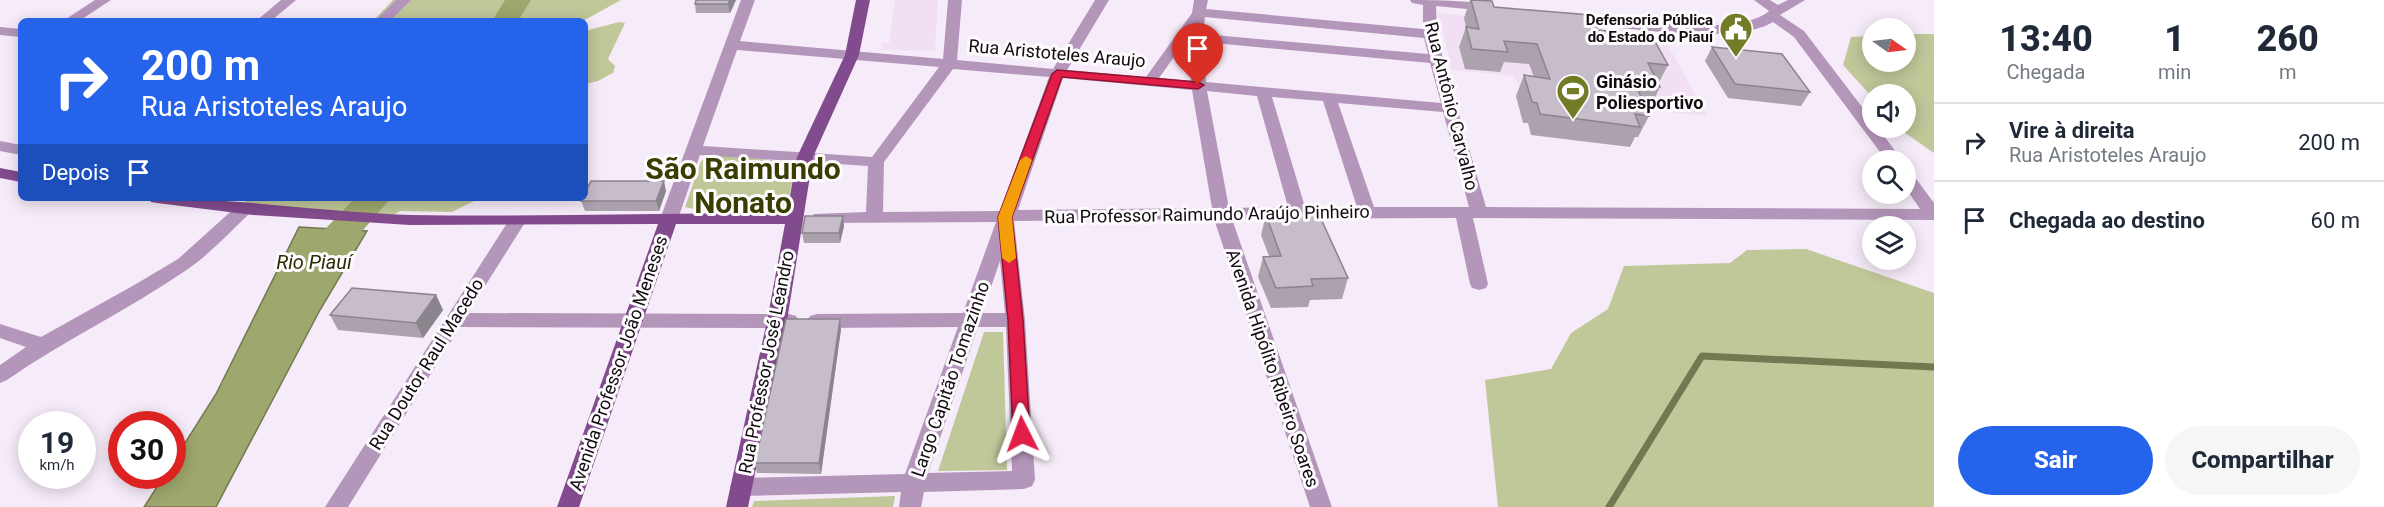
<!DOCTYPE html>
<html lang="pt">
<head>
<meta charset="utf-8">
<style>
	body { margin:0; font-family:Roboto,sans-serif; background:#f6f6f7; color:#1f2937; height:100vh; display:flex; flex-direction:column; font-size:22px; white-space:nowrap }
	* { box-sizing:border-box; margin:0 }
	p { font-size:20px; color:#747a83 }
	.icon { flex:none; width:33px; height:33px; fill:none; stroke:currentColor; stroke-width:2; stroke-linecap:round; stroke-linejoin:round }
	.map { position:relative; flex:1; overflow:hidden }
	.panel { display:flex; flex-direction:column; background:#fff; width:450px }
	.panel>* { flex:none }
	.top-card { position:absolute; left:18px; top:18px; width:570px; height:183px; border-radius:9px; box-shadow:0 3px 15px #0003; background:#2563eb; color:#fff; overflow:hidden }
	.needle { width:39px; rotate:104deg }
	.controls { position:absolute; left:1862px; top:18px; display:grid; gap:12px }
	.controls a { display:grid; place-items:center; width:54px; height:54px; border-radius:50%; background:#fff; box-shadow:0 3px 15px #0003; font-size:30px }
	.speed { position:absolute; left:18px; top:411px; display:flex; gap:12px; font-size:30px; font-weight:700; text-align:center }
	.speed>* { display:grid; place-content:center; width:78px; height:78px; border-radius:50%; background:#fff; box-shadow:0 3px 15px #0003; line-height:1 }
	.speed small { font-size:15px; font-weight:400 }
	.speed .limit { border:9px solid #d22; background:#fff; color:#111 }
	.pin { position:absolute; display:grid; place-items:center; width:51px; height:51px; color:#fff; margin:-62px -26px; border-radius:50% 50% 50% 0; rotate:-45deg; box-shadow:0 0 6px #0007 }
	.pin .icon { rotate:45deg }
	.me { position:absolute; width:66px; margin:-33px; rotate:357deg; stroke-linejoin:round; filter:drop-shadow(0 0 4px #0008) }
	.turn { display:flex; align-items:center; gap:21px; height:126px; padding:0 24px; font-size:27px }
	.turn .icon { width:78px; height:78px; stroke-width:2.5 }
	.turn b { display:block; font-size:42px; line-height:51px }
	.then { display:flex; align-items:center; height:57px; padding:0 24px; background:#0003; gap:12px; font-size:22px }
	.eta { display:flex; justify-content:space-evenly; align-items:center; height:102px; text-align:center }
	.eta b { font-size:36px; font-weight:800; line-height:42px }
	.button { display:flex; gap:12px; margin-top:auto; padding:12px 24px }
	.button a { flex:1; height:69px; border-radius:36px; background:#2563eb; color:#fff; font-size:24px; font-weight:800; line-height:69px; text-align:center }
	.button a+a { background:#f6f6f7; color:#1f2937 }
	ul { padding:0; list-style:none }
	li { display:flex; align-items:center; gap:18px; height:78px; padding:0 24px; border-top:2px solid #e0e1e3 }
	li div { flex:1 }
	li b { display:block; font-size:22px }
	li em { font-style:normal }
	main { display:flex; flex:1; min-height:0 }
	.map>svg:first-child { display:block }
</style>
</head>
<body>
<main>
<div class="map">
<svg width="1934" height="507" viewBox="0 0 1934 507">
	<rect width="100%" height="100%" fill="#f6ebf8"/>
	<!-- built -->
	<path fill="#f1e0f4" d="M895,0H938L935,51L881,50L882,43H889Z
		M1438,13L1662,34L1707,116L1524,97L1514,76L1452,70Z"/>
	<!-- green -->
	<path fill="#c0c799" d="M393,0H621L583,21H373Z
		M619,22L625,23L608,59L615,66L613,73L598,81L585,84V31Z
		M1905,34H1934V153L1898,128H1905V94H1872V97L1843,65L1851,37L1872,36V62H1905Z
		M719,155L784,161L794,164L796,167L787,206L782,209L703,211L685,207L701,161L709,156Z
		M246,198H480L452,212L400,211L383,221L244,207Z
		M1806,249L1934,293V507H1498L1485,380L1551,369L1571,333L1608,309L1624,266L1730,263L1747,250Z
		M984,332H1003L1007,470L938,471Z
		M895,496L893,507H752L754,501Z"/>
	<!-- water -->
	<path fill="#9ea76d" stroke="#737851" stroke-width="1.5" d="M299,227L367,231L320,310L216,507H144L164,476H172L173,462L216,394Z"/>
	<g fill="none" stroke-linecap="round" stroke-linejoin="round">
		<!-- stream -->
		<path stroke="#737851" stroke-width="7" d="M1609,507L1702,356L1934,367"/>
		<!-- river -->
		<path fill="#9ea76d" fill-rule="evenodd" d="M505,0H531L518,21H492Z
			M355,198H391L335,262L327,277L314,280L301,277L296,268L306,249Z"/>
		<!-- minor -->
		<path fill="#b596bb" fill-rule="evenodd" d="M95,0H111L79,21H63Z
			M281,0H296L271,21H256Z
			M396,0H411L390,21H375Z
			M741,0H755L740,41L943,59L948,0H962L957,60L1053,69L1095,0H1109L1067,70L1146,77L1192,13L1194,0H1208L1206,9L1423,29V5L1412,3L1410,0C1428,0 1488,0 1499,9L1497,12L1436,6L1437,34L1443,59L1486,207L1920,209L1905,187V171L1911,172L1934,203V220L1473,218L1488,284L1486,288L1479,290L1472,288L1470,284L1456,218L1232,219L1332,507H1310L1214,219L1014,221L1025,320L1035,480L1032,486L1024,489L924,492L921,507H899L901,492L741,496L733,494L730,487L733,480L741,478L905,474L958,327L817,328L810,326L807,321L810,316L817,314L963,313L996,222L820,223L814,222L811,218L814,214L866,212L868,166L700,155L678,219L675,223H663L660,219ZM1205,17L1424,38L1428,54L1203,34ZM1189,36L1191,81L1159,78ZM1203,42L1430,63L1441,103L1206,82ZM737,50L939,67L872,157L703,146ZM953,69L1049,77L1000,211L883,212L884,162ZM1063,78L1192,90L1212,208L1018,210ZM1207,91L1257,96L1288,207L1229,208ZM1272,97L1323,101L1357,207H1305ZM1338,103L1443,112L1469,207H1374ZM1000,261L1005,313H982ZM978,327H1006L1012,471L928,473Z
			M1754,0H1770L1778,5L1788,0H1805L1780,15L1804,31L1872,120V128H1878L1902,160H1886L1794,37L1773,22C1734,46 1618,27 1571,22L1564,18L1571,14C1614,18 1738,39 1769,11Z
			M0,27L21,29V37L0,35Z
			M0,141L21,145V155L0,151Z
			M244,204L250,205L253,209L250,213C230,232 211,253 188,269C130,309 66,339 7,380L0,383V365L26,347L0,338V324L41,337L136,284L178,259L238,205Z
			M517,216L523,217L526,221L468,313L789,314L796,316L799,321L796,326L789,328L460,327L348,507H325L511,217Z"/>
		<!-- major -->
		<path fill="#824b8d" fill-rule="evenodd" d="M856,0H870L859,55L813,157L787,321L748,507H726L767,321L785,224H676L579,507H557L658,224L410,225L253,215L157,203L151,202L149,198C236,198 323,212 411,215C536,217 662,213 787,213L797,157L845,55Z
			M0,168L21,172V182L0,178Z"/>
	</g>
	<!-- wall -->
	<path fill="#aba2ae" d="M696,0H736L730,13H696L695,4Z
		M1470,0H1485L1494,7L1598,30L1668,65L1658,84L1660,87L1650,108L1645,107L1649,116L1638,137H1635L1630,147L1531,135L1528,123H1523L1516,96L1524,75L1534,77L1529,64L1504,62L1500,72L1465,69L1459,47L1466,27L1464,18Z
		M1712,47L1810,92L1801,106L1728,98L1705,61Z
		M666,191L659,211H585L581,201Z
		M1266,215L1348,278L1342,299L1310,300L1308,307L1271,308L1258,277L1263,257L1269,256L1261,235Z
		M843,216L844,226L840,243H804L802,233Z
		M436,295L443,310L423,338L338,330L330,315Z
		M840,319L841,329L821,474L757,473L755,463Z"/>
	<!-- shaded-wall -->
	<path fill="#8b848d" d="M730,0H736L730,13L728,4Z
		M664,181L666,191L659,211L656,201Z
		M843,216L844,226L840,243L839,233Z
		M436,295L443,310L423,338L416,323Z
		M840,319L841,329L821,474L819,463Z"/>
	<!-- building -->
	<path fill="#c7bcca" stroke="#8b848d" stroke-width="1.5" d="M696,0H730L728,4H695Z
		M1471,0L1492,1L1494,7L1591,15L1598,30L1652,36L1668,65L1648,63L1660,87L1636,85L1649,116L1635,114L1640,127L1540,114L1537,103L1532,102L1524,75L1550,79L1537,44L1504,41L1508,52L1472,49L1466,27L1479,29Z
		M1712,47L1782,54L1810,92L1735,84Z
		M591,181H664L656,201H581L583,198H585V193Z
		M1317,210L1348,278L1311,279L1313,286L1276,288L1263,257L1281,256L1266,215Z
		M805,216H843L839,233H802Z
		M352,288L436,295L416,323L330,315Z
		M786,319H840L819,463H755Z"/>
	<!-- route -->
	<path fill="#e11d48" stroke="#92132f" stroke-width="1.5" d="M1057,70L1198,82L1204,85L1198,89L1062,77L1012,217L1023,320L1030,434L1027,439L1022,440L1016,439L1013,434L1008,320L998,217L1052,74Z"/>
	<!-- slow -->
	<path fill="#f59e0b" d="M1026,156L1032,160L1012,217L1016,258L1009,263L1002,258L998,217L1020,160Z"/>
	<!-- icons -->
	<defs>
		<symbol id="civic-pin" viewBox="-11 -11 22 30"><path d="M0 17L-7.5 6A9.5 9.5 0 1 1 7.5 6Z" fill="#727c27" stroke="#fefbfe"/><path d="M-.6-6.5H3V-4.5H.6V-3L4-1V1h2V6H-6V1h2V-1L-.6-3ZM-1.2 2.5V6h2.4V2.5Z" fill="#fff"/></symbol>
		<symbol id="stadium-pin" viewBox="-11 -11 22 30"><path d="M0 17L-7.5 6A9.5 9.5 0 1 1 7.5 6Z" fill="#727c27" stroke="#fefbfe"/><path d="M0-5a6.5 5 0 1 0 0 10a6.5 5 0 1 0 0-10ZM-3.5-1.8h7v3.6h-7Z" fill="#fff"/></symbol>
	</defs>
	<g fill-rule="evenodd">
		<use href="#civic-pin" x="1717" y="10" width="38" height="52"/>
		<use href="#stadium-pin" x="1554" y="72" width="38" height="52"/>
	</g>
	<g text-anchor="middle" dominant-baseline="central" stroke-width="6" stroke-linejoin="round" paint-order="stroke">
		<!-- far-poi labels -->
		<g font-size="15" font-weight="bold" fill="#0f0b0f" stroke="#fefbfe" text-anchor="end">
			<text x="1713" y="20">Defensoria Pública<tspan x="1713" dy="17">do Estado do Piauí</tspan></text>
		</g>
		<!-- street labels -->
		<g font-size="18" fill="#0f0b0f" stroke="#fefbfe">
			<text transform="translate(1057 53) rotate(5)">Rua Aristoteles Araujo</text>
			<text transform="translate(1452 106) rotate(76)">Rua Antônio Carvalho</text>
			<text transform="translate(1207 214) rotate(-1)">Rua Professor Raimundo Araújo Pinheiro</text>
			<text transform="translate(766 362) rotate(-79)">Rua Professor José Leandro</text>
			<text transform="translate(618 363) rotate(-71)">Avenida Professor João Meneses</text>
			<text transform="translate(426 364) rotate(-58)">Rua Doutor Raul Macedo</text>
			<text transform="translate(1273 368) rotate(71)">Avenida Hipólito Ribeiro Soares</text>
			<text transform="translate(950 379) rotate(-71)">Largo Capitão Tomazinho</text>
		</g>
		<!-- poi labels -->
		<g font-size="18" font-weight="bold" fill="#0f0b0f" stroke="#fefbfe" text-anchor="start">
			<text x="1596" y="81">Ginásio<tspan x="1596" dy="21">Poliesportivo</tspan></text>
		</g>
		<!-- water labels -->
		<g font-size="20" font-style="italic" fill="#2a2e00" stroke="#fefbfe">
			<text x="314" y="262">Rio Piauí</text>
		</g>
		<!-- town labels -->
		<g font-size="30" font-weight="bold" fill="#383e00" stroke="#fefbfe">
			<text x="743" y="168">São Raimundo<tspan x="743" dy="34">Nonato</tspan></text>
		</g>
	</g>
</svg>
<div class="controls">
<a><svg class="needle" viewBox="-14 -14 28 28"><path d="M0-13l5 13h-10z" fill="#e53935"/><path d="M0 13l5-13h-10z" fill="#747a83"/></svg></a>
<a><svg class="icon" aria-label="sound" viewBox="0 0 24 24"><path d="M4 9h4l5-4v14l-5-4H4zM17 9q2 3 0 6"/></svg></a>
<a><svg class="icon" aria-label="search" viewBox="0 0 24 24"><circle cx="10" cy="10" r="6"/><path d="M15 15l6 6"/></svg></a>
<a><svg class="icon" aria-label="layers" viewBox="0 0 24 24"><path d="M12 4l9 5-9 5-9-5zM3 14l9 5 9-5"/></svg></a>
</div>
<div class="speed"><div>19<small>km/h</small></div><div class="limit">30</div></div>
<div class="pin" style="left:1198px;top:85px;background:#d93025"><svg class="icon" aria-label="arrive" viewBox="0 0 24 24"><path d="M6 21V4h12l-3 4 3 4H6"/></svg></div>
<svg class="me" style="left:1022px;top:434px" viewBox="-20 -20 40 40"><path d="M0-17L14 15 0 8-14 15z" fill="#e11d48" stroke="#fff" stroke-width="4"/></svg>
<div class="top-card">
<div class="turn"><svg class="icon" aria-label="right" viewBox="0 0 24 24"><path d="M7 20v-9h11M14 6l5 5-5 5"/></svg><div><b>200 m</b>Rua Aristoteles Araujo</div></div>
<div class="then">Depois<svg class="icon" aria-label="arrive" viewBox="0 0 24 24"><path d="M6 21V4h12l-3 4 3 4H6"/></svg></div>
</div>
</div>
<section class="panel">
<div class="eta">
<div><b>13:40</b><p>Chegada</p></div>
<div><b>1</b><p>min</p></div>
<div><b>260</b><p>m</p></div>
</div>
<ul>
<li><svg class="icon" aria-label="right" viewBox="0 0 24 24"><path d="M7 20v-9h11M14 6l5 5-5 5"/></svg><div><b>Vire à direita</b><p>Rua Aristoteles Araujo</p></div><em>200 m</em></li>
<li><svg class="icon" aria-label="arrive" viewBox="0 0 24 24"><path d="M6 21V4h12l-3 4 3 4H6"/></svg><div><b>Chegada ao destino</b></div><em>60 m</em></li>
</ul>
<div class="button"><a>Sair</a><a>Compartilhar</a></div>
</section>
</main>
</body>
</html>
